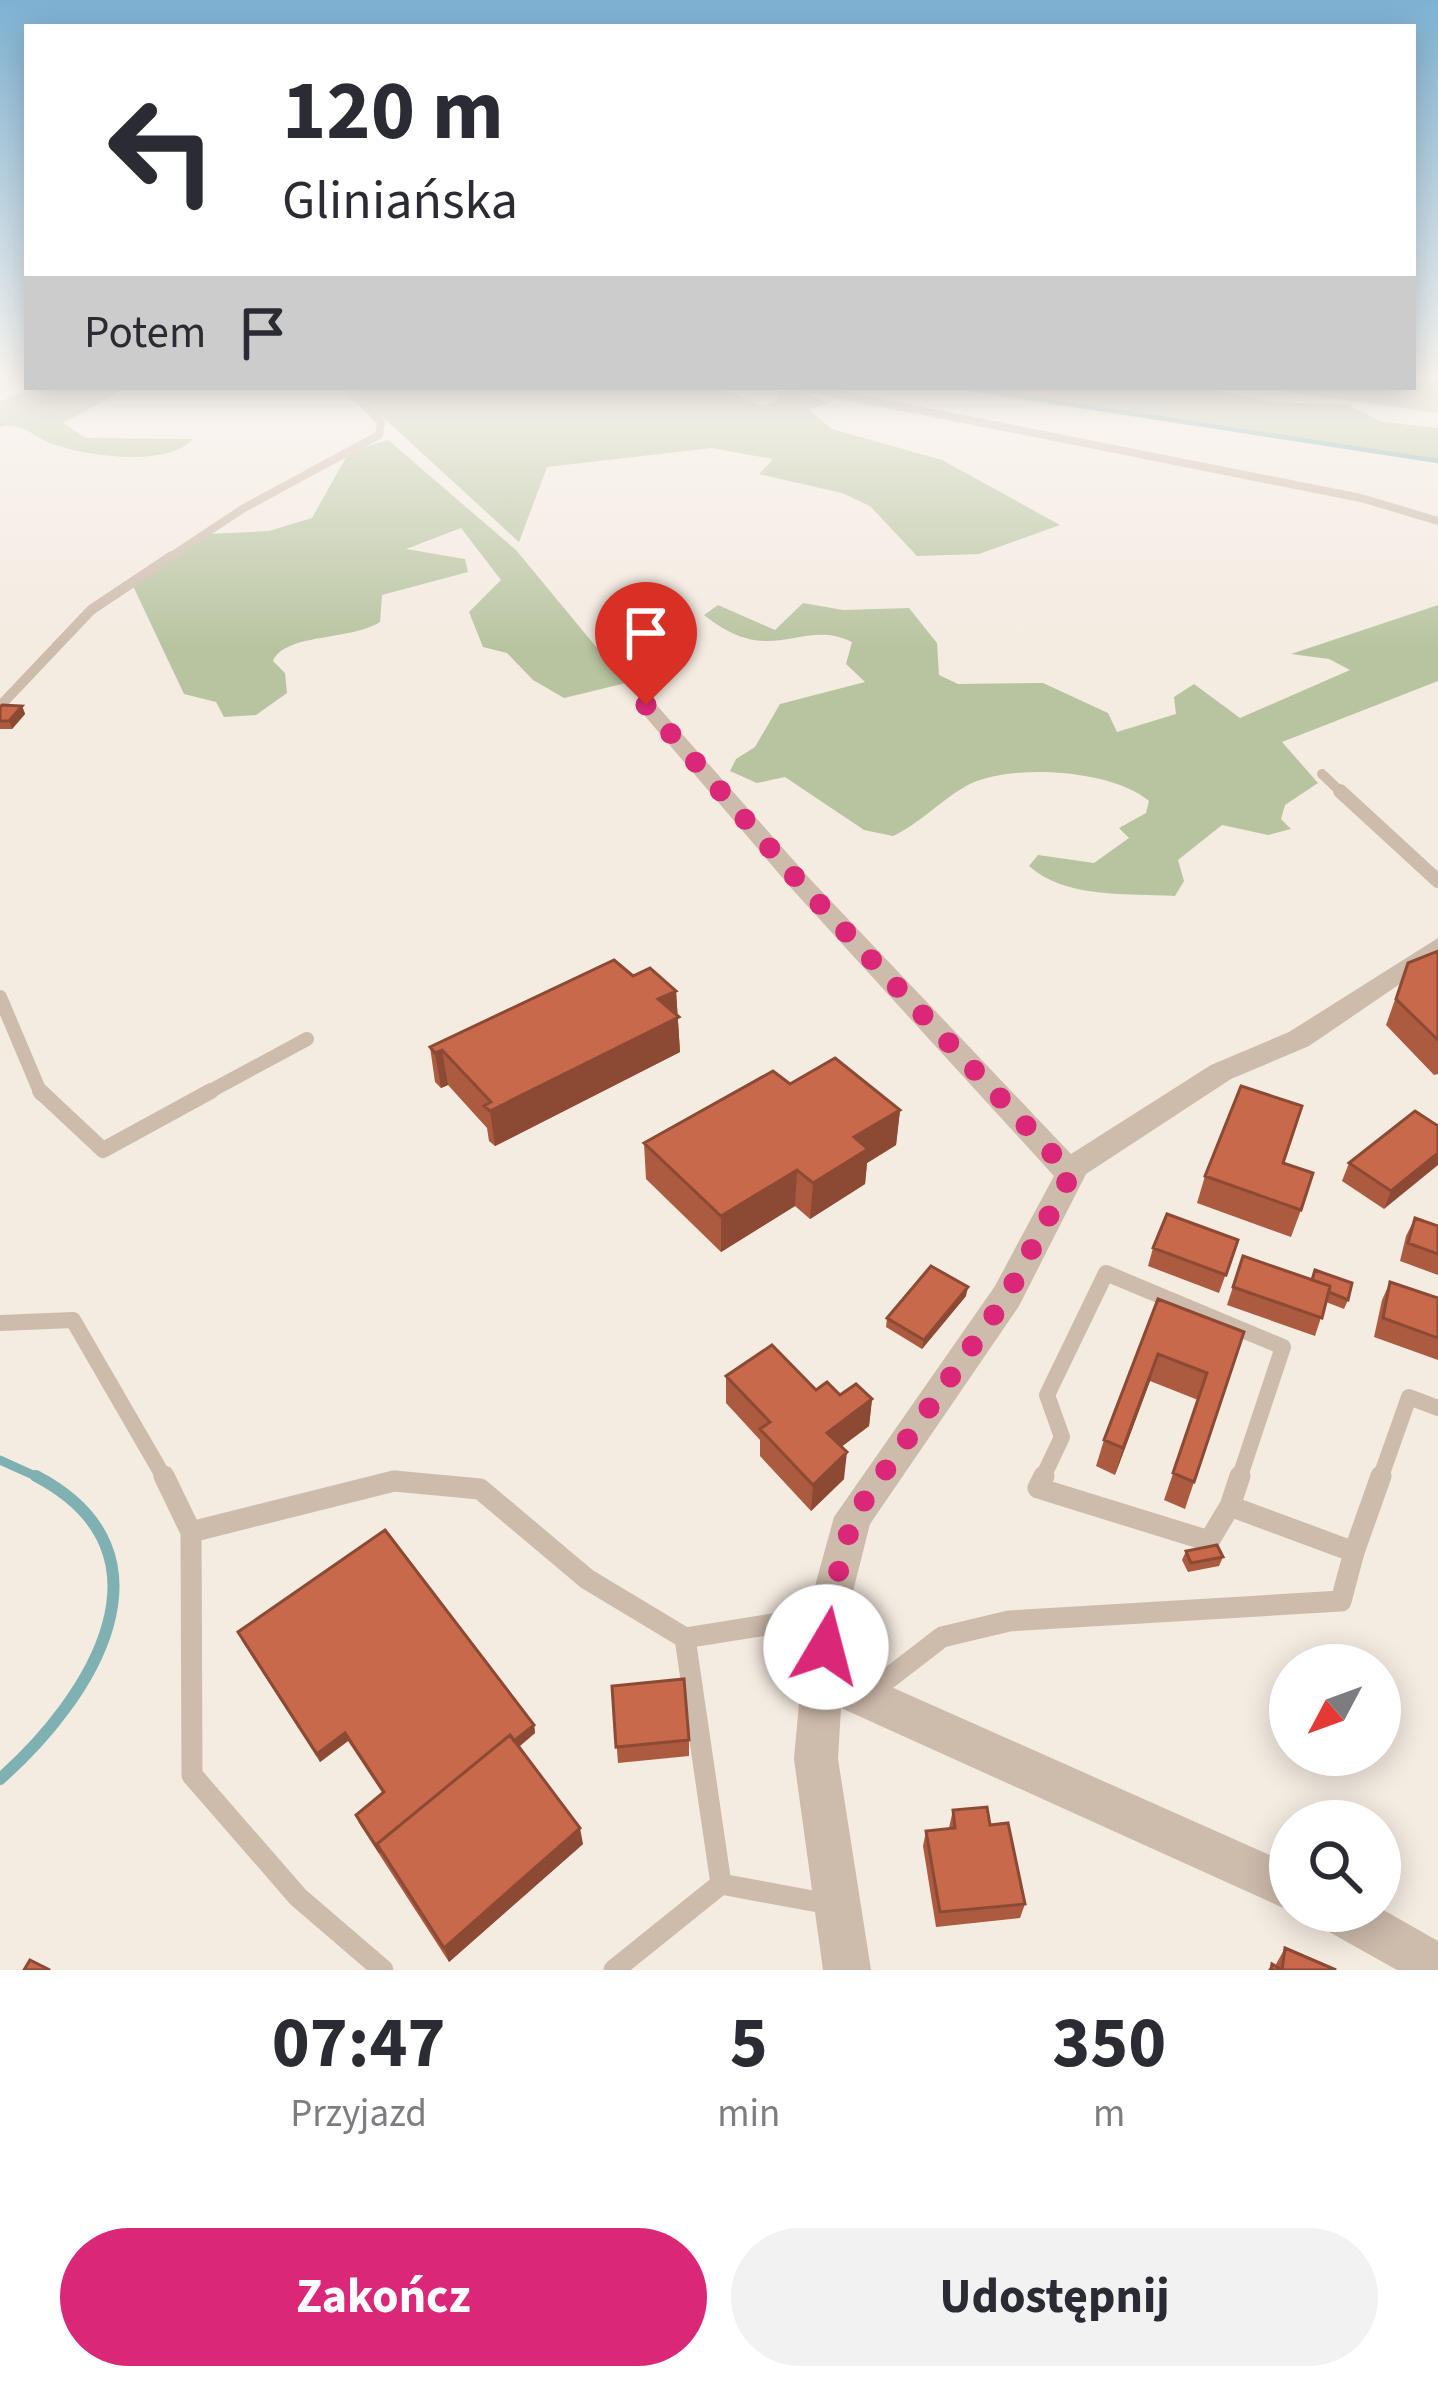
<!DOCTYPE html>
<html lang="pl">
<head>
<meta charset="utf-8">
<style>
	body { margin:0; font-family:"Source Sans 3",sans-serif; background:#f2f2f3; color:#2b2b33; height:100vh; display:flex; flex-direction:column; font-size:45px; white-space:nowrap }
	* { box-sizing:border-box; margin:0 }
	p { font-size:39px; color:#7c7c81 }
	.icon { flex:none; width:66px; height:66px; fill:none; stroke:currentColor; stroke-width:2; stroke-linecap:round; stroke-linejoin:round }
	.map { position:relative; height:1970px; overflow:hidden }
	.side { display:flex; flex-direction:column; background:#fff; flex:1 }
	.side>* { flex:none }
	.guide { position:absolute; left:24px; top:24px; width:1392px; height:366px; border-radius:0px; box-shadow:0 6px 30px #0003; background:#fff; color:#2b2b33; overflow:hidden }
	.needle { width:78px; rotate:229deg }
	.tools { position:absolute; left:1269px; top:1644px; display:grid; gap:24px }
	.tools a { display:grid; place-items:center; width:132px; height:132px; border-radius:50%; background:#fff; box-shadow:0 6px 30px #0003; font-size:60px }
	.pin { position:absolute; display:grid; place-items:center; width:102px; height:102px; color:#fff; margin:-123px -51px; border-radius:50% 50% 50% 0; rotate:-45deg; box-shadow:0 0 12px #0007 }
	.pin .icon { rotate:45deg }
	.me { position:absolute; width:132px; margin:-66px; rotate:8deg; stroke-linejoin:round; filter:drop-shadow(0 0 9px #0008) }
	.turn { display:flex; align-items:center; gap:42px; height:252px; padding:0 60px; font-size:54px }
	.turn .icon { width:156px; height:156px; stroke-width:2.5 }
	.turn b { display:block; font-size:84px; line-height:102px }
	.then { display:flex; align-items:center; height:114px; padding:0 60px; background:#0003; gap:24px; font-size:45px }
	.eta { display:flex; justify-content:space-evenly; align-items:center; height:204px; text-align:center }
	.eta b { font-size:72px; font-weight:700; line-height:84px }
	.button { display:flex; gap:24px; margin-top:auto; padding:24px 60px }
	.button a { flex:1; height:138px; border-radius:72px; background:#db2777; color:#fff; font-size:48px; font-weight:700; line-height:138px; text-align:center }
	.button a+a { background:#f2f2f3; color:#2b2b33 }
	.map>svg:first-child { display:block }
</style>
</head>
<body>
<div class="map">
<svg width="1438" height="1970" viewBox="0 0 1438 1970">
	<rect width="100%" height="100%" fill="#f4ebe1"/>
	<!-- green -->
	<path fill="#b8c4a0" d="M1413,374H1438V413L1251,387H1413Z
		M35,387H129L63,423L86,438L193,439C167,468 86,456 53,444C33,437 22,421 0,427V401Z
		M350,387H718L763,406L775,402L781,391H799L828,403L809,410L832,429L942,460L1060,525L979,554L917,556L870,506L842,493L759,474L773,459L712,448L547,467L519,542Z
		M947,387H1201L1273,402L1348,405L1383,422L1438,428V461Z
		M388,440L516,550L626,683L564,698L533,680L507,653L483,647L469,612L501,580L461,528L406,549L465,559L468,572L382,595L380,622C350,641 285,633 273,661L285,673L287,693L256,715L224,717L216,702L184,694L133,586L208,534L269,531L312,518L349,452Z
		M803,603L843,610L909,608L937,643L939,675L958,684L1043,683L1108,713L1117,732L1176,714L1174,697L1194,684L1240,718L1350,670L1329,659L1291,654L1438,605V681L1282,742L1318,783L1285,805L1281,819L1291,829L1268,835L1222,825L1178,860L1184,881L1175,896C1127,893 1066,899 1029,866L1038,855L1094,863L1129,838L1119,828L1146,813L1149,801C1113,770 1014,763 970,784C944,797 921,823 893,836L864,830L785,777L757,783L730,771L736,759L755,747L780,704L865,682L846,664L852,642C799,617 773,670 704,615L718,605L775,630Z"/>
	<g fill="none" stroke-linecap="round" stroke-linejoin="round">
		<!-- stream-far2 -->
		<path stroke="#7fb0b2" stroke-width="4.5" d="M958,387L1438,461"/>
		<!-- stream-far1 -->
		<path stroke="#7fb0b2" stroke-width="9" d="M0,1460L42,1479"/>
		<!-- stream -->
		<path stroke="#7fb0b2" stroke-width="12" d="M0,1779C92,1698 183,1553 36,1476"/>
		<!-- lane-far4 -->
		<path stroke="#cdbbac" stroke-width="8" d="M801,387L912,409
			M908,408L1361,498L1438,521
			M167,559L244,508L379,435L381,422L346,387"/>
		<!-- lane-far3 -->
		<path stroke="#cdbbac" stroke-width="10" d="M0,706L91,610L172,556
			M1322,774L1343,794"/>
		<!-- lane-far2 -->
		<path stroke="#cdbbac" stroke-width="14" d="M1340,791L1438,881
			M0,997L41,1094
			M205,1094L307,1039"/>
		<!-- lane-far1 -->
		<path stroke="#cdbbac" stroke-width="16" d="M40,1091L103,1150L211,1091
			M0,1323L73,1320L165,1479
			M1042,1479L1062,1437L1047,1395L1106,1273L1283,1347L1239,1479
			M1380,1479L1409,1397L1438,1408"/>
		<!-- lane -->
		<path stroke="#cdbbac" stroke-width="21" d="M164,1476L191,1532L394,1481L480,1489L587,1579L685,1638L822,1616
			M1044,1476L1038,1488L1209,1541L1230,1506
			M1230,1506L1240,1476
			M191,1532L192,1775L298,1897L383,1970
			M1354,1552L1381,1476
			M685,1638L721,1884
			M868,1694L942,1637L1009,1621L1341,1601L1354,1552L1230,1506
			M614,1970L721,1884L829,1904"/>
		<!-- street -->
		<path fill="#cdbbac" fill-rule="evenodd" d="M646,699L653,701L810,879L1071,1154L1211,1065L1289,1032L1438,938V958L1309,1046L1231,1079L1086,1174L1019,1306L870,1524L847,1615L844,1666L1290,1864V1911L841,1708L838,1759L871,1970H823L794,1759L807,1615L834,1517L995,1286L1054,1176L792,889L639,709L635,705Z
			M1380,1908L1438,1941V1970H1397L1322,1928L1316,1911Z"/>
	</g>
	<!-- wall -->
	<path fill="#ac5a40" d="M22,706L25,714L12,729H0V707Z
		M1438,951V1074L1434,1075L1386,1025L1408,963Z
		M633,976L676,991L680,1052L495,1146L489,1141L487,1128L448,1085L441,1088L435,1082L430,1047Z
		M790,1084L900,1110L896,1145L867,1163L865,1184L810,1219L795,1206L721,1252L646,1179L644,1143Z
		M1438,1126L1384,1209L1342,1181L1349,1163Z
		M1283,1163L1301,1210L1291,1237L1197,1203L1205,1176Z
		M1415,1218L1438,1226V1275L1400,1261L1406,1236Z
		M1238,1240L1219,1293L1148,1266L1153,1248Z
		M1243,1256L1311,1279L1315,1270L1348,1300L1344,1309L1326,1302L1315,1336L1227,1305Z
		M1390,1282L1438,1298V1360L1374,1337L1382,1300Z
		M966,1296L922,1349L886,1327L887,1318Z
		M1158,1299L1244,1332L1185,1509L1164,1500L1198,1400L1150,1381L1115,1475L1096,1466L1104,1440Z
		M726,1376L872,1399L869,1426L841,1447L844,1479L811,1511L760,1456V1440L726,1403Z
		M1186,1551L1223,1557L1219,1566L1188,1572L1182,1560Z
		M238,1632L534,1725L535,1733L519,1747L583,1844L449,1962L359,1823L356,1815L383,1794L348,1741L320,1762L242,1641Z
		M612,1686L689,1740V1756L618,1763Z
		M953,1810L990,1825L1025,1904L1020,1918L936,1927L923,1846L926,1831L949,1828Z
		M1285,1948L1336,1970H1268L1272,1964L1275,1966Z"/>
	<!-- shaded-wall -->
	<path fill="#8c4a34" d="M22,706L25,714L12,729L9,721Z
		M676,991L680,1052L495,1146L490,1111L658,999Z
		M442,1050L448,1085L441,1088L435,1053Z
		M900,1110L896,1145L867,1163L865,1184L810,1219L813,1183L854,1137Z
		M1438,1153V1165L1384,1209L1391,1191Z
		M797,1170L795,1206L721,1252V1216Z
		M968,1287L966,1296L922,1349L924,1340Z
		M1158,1354L1150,1381L1115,1475L1123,1448Z
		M872,1399L869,1426L825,1459L827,1433Z
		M847,1452L844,1479L811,1511L813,1485Z
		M534,1725L535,1733L385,1857L381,1851Z
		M345,1733L348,1741L320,1762L317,1754Z
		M580,1828L583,1844L449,1962L444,1948Z"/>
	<!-- building -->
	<path fill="#c8694b" stroke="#8c4a34" stroke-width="3" d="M2,705L22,706L9,721H0V707Z
		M1438,951V1040L1396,999L1408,963Z
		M614,960L633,976L650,968L676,991L658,999L679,1017L490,1111L484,1106L491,1102L442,1050L435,1053L430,1047Z
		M835,1058L900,1110L854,1137L868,1149L813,1183L797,1170L721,1216L644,1143L773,1071L790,1084Z
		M1241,1086L1302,1106L1283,1163L1313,1173L1301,1210L1205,1176Z
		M1415,1111L1438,1126V1153L1391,1191L1349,1163Z
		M1167,1214L1238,1240L1226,1275L1153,1248Z
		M1415,1218L1438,1226V1254L1408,1243Z
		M1243,1256L1330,1286L1322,1318L1233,1287Z
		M931,1266L968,1287L924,1340L887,1318Z
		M1315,1270L1352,1283L1348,1300L1329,1292L1330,1286L1312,1280Z
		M1390,1282L1438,1298V1338L1383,1318Z
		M1158,1299L1244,1332L1194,1482L1173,1473L1207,1373L1158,1354L1123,1448L1104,1440Z
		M772,1345L816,1390L827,1382L840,1395L856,1384L872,1399L827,1433L847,1452L813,1485L760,1429L770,1422L726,1376Z
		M385,1530L534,1725L514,1741L510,1735L377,1844L380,1852L356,1815L384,1792L345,1733L317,1754L238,1632Z
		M1217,1545L1223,1557L1191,1563L1186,1551Z
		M684,1679L689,1740L616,1747L612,1686Z
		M510,1735L580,1828L444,1948L377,1844Z
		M987,1807L990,1825L1008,1823L1025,1904L940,1912L926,1831L955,1828L953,1810Z
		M1285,1948L1336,1970H1271L1272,1964L1282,1970Z
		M30,1960L50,1970H24Z"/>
	<!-- sky -->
	<linearGradient id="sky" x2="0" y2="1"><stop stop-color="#7eb2d2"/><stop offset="0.58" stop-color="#faf6f2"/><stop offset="1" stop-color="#faf6f2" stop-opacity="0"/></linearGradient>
	<rect width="1438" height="650" fill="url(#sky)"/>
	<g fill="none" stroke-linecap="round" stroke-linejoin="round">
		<!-- route -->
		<path stroke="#db2777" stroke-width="21" stroke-dasharray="0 37.8" d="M646,705L801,884L1071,1174L1007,1296L853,1517L827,1615L826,1647"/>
	</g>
</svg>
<div class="tools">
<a><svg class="needle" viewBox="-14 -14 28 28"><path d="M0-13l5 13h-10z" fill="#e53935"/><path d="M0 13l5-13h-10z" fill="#7c7c81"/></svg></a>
<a><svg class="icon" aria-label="search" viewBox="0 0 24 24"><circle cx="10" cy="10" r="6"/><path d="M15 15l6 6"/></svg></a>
</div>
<div class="pin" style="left:646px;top:705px;background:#d93025"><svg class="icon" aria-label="arrive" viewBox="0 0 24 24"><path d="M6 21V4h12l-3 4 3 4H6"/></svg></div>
<svg class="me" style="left:826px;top:1647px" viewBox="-20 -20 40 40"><circle r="19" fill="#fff"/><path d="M0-13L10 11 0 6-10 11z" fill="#db2777"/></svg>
<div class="guide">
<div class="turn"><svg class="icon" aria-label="left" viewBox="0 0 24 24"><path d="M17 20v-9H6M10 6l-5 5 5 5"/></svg><div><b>120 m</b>Gliniańska</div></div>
<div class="then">Potem<svg class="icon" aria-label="arrive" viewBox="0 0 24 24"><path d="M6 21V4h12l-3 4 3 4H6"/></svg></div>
</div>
</div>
<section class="side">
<div class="eta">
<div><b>07:47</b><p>Przyjazd</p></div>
<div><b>5</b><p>min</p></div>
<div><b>350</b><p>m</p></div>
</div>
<div class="button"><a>Zakończ</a><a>Udostępnij</a></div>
</section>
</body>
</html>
